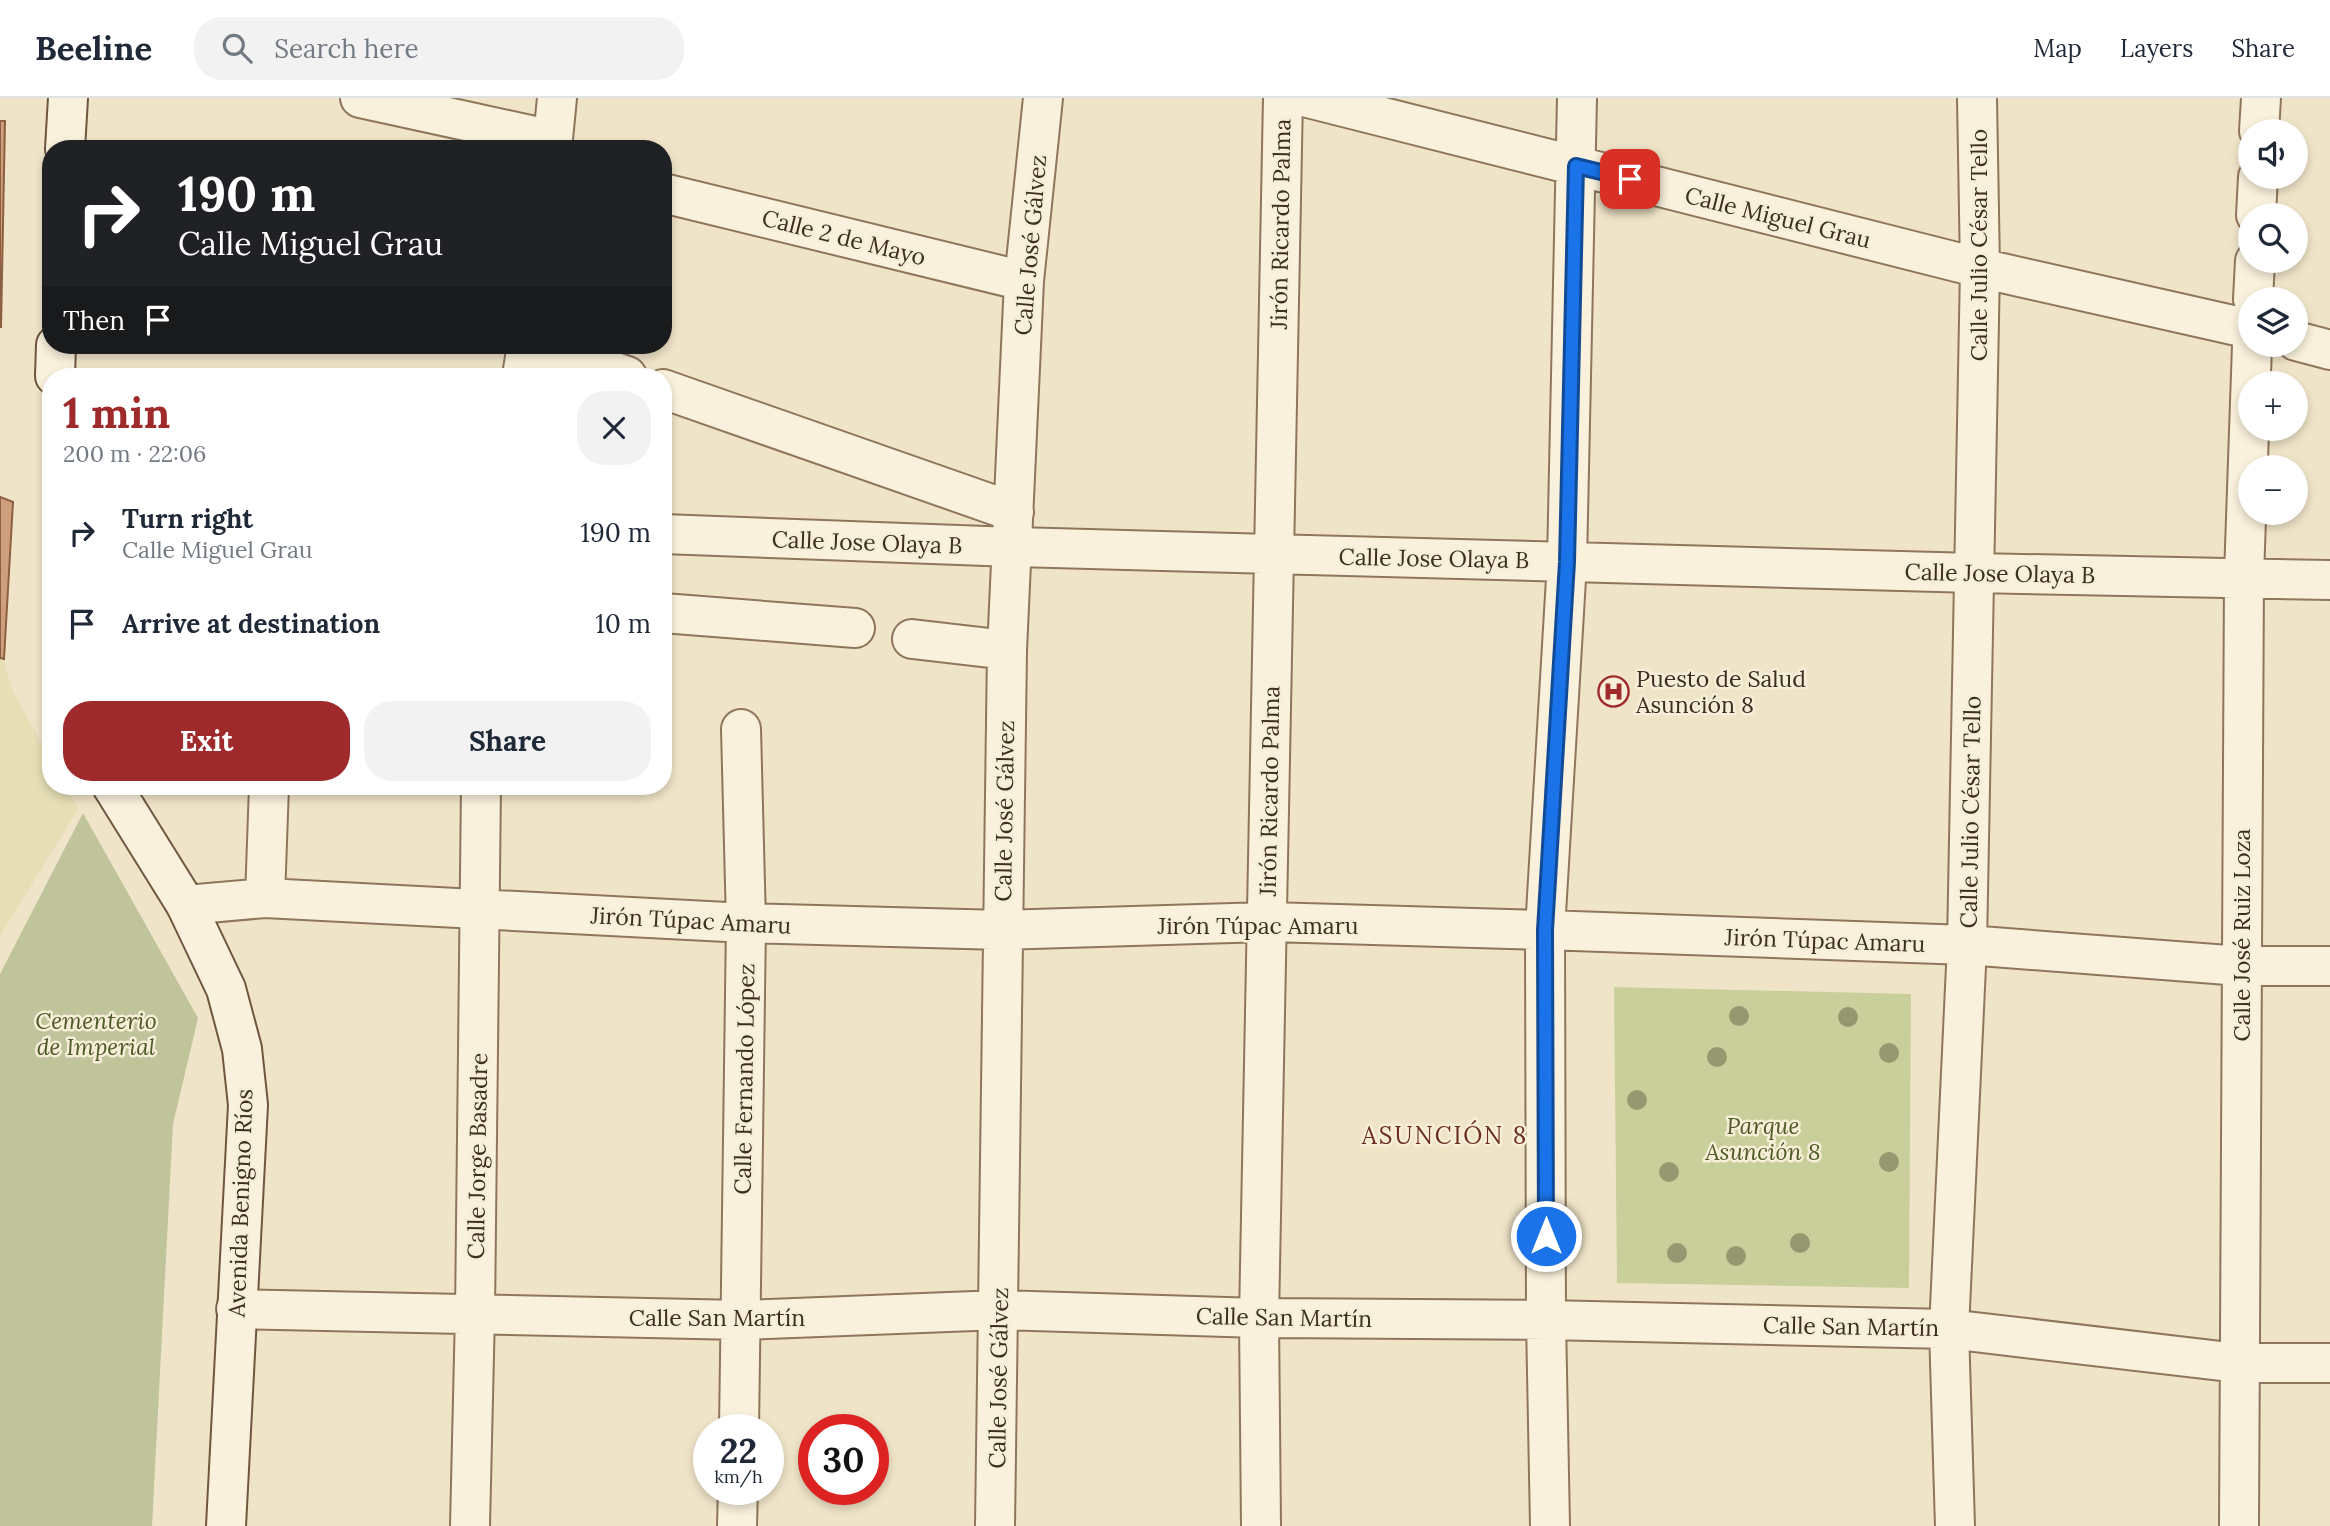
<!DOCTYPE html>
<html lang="en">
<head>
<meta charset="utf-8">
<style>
	body { margin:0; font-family:Lora,serif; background:#f2f2f3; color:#1f2937; height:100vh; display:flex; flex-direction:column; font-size:26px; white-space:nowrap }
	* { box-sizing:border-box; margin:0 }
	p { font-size:23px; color:#747a83 }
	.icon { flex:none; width:38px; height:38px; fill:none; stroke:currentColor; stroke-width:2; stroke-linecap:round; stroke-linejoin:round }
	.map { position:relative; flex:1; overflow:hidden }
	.drawer { position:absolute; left:42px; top:270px; width:630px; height:427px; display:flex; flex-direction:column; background:#fff; border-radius:28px; box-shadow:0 4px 10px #0003 }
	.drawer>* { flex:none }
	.hud { position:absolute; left:42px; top:42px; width:630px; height:214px; border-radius:28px; box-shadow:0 4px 10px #0003; background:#202124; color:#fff; overflow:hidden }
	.tools { position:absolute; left:2238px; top:21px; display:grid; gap:14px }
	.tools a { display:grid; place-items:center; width:70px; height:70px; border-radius:50%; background:#fff; box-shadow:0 4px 10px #0003; font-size:35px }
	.speed { position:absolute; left:693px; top:1316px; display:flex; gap:14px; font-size:35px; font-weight:700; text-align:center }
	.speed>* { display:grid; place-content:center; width:91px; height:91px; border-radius:50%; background:#fff; box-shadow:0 4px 10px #0003; line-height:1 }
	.speed small { font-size:18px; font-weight:400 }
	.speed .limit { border:10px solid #d22; background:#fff; color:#111 }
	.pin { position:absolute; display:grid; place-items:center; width:60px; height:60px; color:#fff; margin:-30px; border-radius:14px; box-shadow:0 4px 10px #0006 }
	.me { position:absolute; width:77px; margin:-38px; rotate:0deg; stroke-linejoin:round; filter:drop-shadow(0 0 5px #0008) }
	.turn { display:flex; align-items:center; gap:24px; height:147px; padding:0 21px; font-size:32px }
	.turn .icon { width:91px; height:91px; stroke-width:2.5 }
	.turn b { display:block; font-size:49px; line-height:60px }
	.then { display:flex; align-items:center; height:66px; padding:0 21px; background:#0003; gap:14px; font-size:26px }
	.round { display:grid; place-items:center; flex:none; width:74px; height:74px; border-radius:28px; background:#f2f2f3 }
	.summary { display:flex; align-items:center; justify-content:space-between; height:119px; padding:0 21px }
	h1 { font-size:42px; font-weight:700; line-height:52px; color:#9e2a2b }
	.button { display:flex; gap:14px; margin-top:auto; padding:14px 21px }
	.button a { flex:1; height:80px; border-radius:28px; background:#9e2a2b; color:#fff; font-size:28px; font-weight:700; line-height:80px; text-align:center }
	.button a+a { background:#f2f2f3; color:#1f2937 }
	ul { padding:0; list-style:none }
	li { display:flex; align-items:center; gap:21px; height:91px; padding:0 21px }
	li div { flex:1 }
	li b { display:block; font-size:26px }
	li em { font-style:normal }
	header { display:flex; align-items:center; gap:42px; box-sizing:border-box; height:98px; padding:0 35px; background:#fff; border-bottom:2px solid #e0e1e3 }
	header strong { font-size:33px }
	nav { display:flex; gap:38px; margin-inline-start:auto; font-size:24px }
	.search { width:490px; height:63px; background:#f2f2f3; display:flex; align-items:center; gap:18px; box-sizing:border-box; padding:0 24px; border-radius:28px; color:#747a83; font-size:26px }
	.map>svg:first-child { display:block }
</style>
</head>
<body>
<header>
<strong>Beeline</strong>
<div class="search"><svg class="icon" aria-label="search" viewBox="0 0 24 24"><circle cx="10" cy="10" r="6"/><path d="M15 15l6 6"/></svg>Search here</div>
<nav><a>Map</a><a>Layers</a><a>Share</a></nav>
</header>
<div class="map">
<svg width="2330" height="1428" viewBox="0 0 2330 1428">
	<rect width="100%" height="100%" fill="#f0e4c8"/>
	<!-- farmland -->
	<path fill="#e6deb5" d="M0,560L4,561L11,590L51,662V688H65L78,711L0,838Z"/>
	<!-- green -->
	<path fill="#c9cf9b" d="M1614,889L1911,896L1909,1190L1617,1185Z"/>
	<!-- cemetery -->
	<path fill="#bfc49a" d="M83,715L198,920L173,1026L152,1428H0V876Z"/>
	<!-- building -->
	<path fill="#cf9f7d" stroke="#8d5f41" stroke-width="2" d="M0,23H5L1,229H0Z
		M0,399L13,404L4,561L0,560Z"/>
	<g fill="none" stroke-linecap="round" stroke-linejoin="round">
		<defs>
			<path id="street" d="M360,0L553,42
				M1308,0L1980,170L2250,231
				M2259,33L2261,0
				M552,51L557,0
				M663,95L1024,183
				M2256,117L2258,79
				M2253,201L2255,163
				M2296,243L2330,252
				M535,247L627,278
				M522,278L527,247
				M663,291L1014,414
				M663,436L1013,449L1975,475L2330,482
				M663,515L855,530
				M912,541L1007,552
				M265,800L269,688
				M186,807L265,800L746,825L1002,832L1266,824L1545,832L1967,847L2241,868H2330
				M236,1211L742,1222L1000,1212L1259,1220L1546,1222L1949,1231L2238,1265H2330
				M739,1332L746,825L741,631
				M470,1428L475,1215L481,688
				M737,1428L738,1391
				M995,1428L1007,552L1024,183L1043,0
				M1261,1428L1259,1220L1283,0
				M1550,1428L1546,1222L1545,832L1567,464L1577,0
				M1955,1428L1949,1231L1967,847L1980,170L1977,0
				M2239,1428L2244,478L2252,247"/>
			<path id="secondary" d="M65,51L68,0
				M55,278L56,247
				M112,688L186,807L226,891L242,951L248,1007L226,1428"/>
		</defs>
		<!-- street casing -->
		<use href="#street" stroke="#8d765c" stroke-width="42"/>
		<!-- secondary casing -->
		<use href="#secondary" stroke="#6f573f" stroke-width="42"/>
		<!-- street -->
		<use href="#street" stroke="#faf1dc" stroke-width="38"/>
		<!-- secondary -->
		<use href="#secondary" stroke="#faf1dc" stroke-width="38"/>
	</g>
	<!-- trees -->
	<g fill="#96986f">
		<circle cx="1739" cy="918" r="10"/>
		<circle cx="1848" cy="919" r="10"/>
		<circle cx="1889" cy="955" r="10"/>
		<circle cx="1717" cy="959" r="10"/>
		<circle cx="1637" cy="1002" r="10"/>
		<circle cx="1889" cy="1064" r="10"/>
		<circle cx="1669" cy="1074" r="10"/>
		<circle cx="1800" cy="1145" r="10"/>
		<circle cx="1677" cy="1155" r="10"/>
		<circle cx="1736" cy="1158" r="10"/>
	</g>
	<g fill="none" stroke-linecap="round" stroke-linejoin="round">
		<defs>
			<path id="route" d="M1546,1138L1545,832L1567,464L1576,68L1630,81"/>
		</defs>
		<!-- route casing -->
		<use href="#route" stroke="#114b97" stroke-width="18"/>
		<!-- route -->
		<use href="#route" stroke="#1a73e8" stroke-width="12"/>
	</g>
	<!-- icons -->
	<defs>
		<symbol id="hospital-ring" viewBox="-11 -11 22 22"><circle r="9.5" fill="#f7eed8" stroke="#9e2a2b" stroke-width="1.5"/><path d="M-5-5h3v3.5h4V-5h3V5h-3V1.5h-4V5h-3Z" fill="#9e2a2b"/></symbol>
	</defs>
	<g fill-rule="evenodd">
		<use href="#hospital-ring" x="1596" y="576" width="35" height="35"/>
	</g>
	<g text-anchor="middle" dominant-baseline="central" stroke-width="5" stroke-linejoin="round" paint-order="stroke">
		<!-- street labels -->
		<g font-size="23" fill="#3d2e20" stroke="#f7eed8">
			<text transform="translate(1778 119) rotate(14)">Calle Miguel Grau</text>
			<text transform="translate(1280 126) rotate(-89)">Jirón Ricardo Palma</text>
			<text transform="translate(844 139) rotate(14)">Calle 2 de Mayo</text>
			<text transform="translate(1030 147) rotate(-85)">Calle José Gálvez</text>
			<text transform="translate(1978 147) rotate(-90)">Calle Julio César Tello</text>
			<text transform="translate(867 444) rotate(2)">Calle Jose Olaya B</text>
			<text transform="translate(1434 460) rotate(1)">Calle Jose Olaya B</text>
			<text transform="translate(2000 475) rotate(1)">Calle Jose Olaya B</text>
			<text transform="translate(1269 693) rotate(-89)">Jirón Ricardo Palma</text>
			<text transform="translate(1004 713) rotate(-89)">Calle José Gálvez</text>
			<text transform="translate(1970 714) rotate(-89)">Calle Julio César Tello</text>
			<text transform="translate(691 822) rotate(3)">Jirón Túpac Amaru</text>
			<text x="1258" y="827">Jirón Túpac Amaru</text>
			<text transform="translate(2241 837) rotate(-90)">Calle José Ruiz Loza</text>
			<text transform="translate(1825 842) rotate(2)">Jirón Túpac Amaru</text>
			<text transform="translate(744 981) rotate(-89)">Calle Fernando López</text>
			<text transform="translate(477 1058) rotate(-89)">Calle Jorge Basadre</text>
			<text transform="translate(240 1105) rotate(-88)">Avenida Benigno Ríos</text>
			<text x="717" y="1219">Calle San Martín</text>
			<text transform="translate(1284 1219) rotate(1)">Calle San Martín</text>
			<text transform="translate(1851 1228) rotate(1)">Calle San Martín</text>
			<text transform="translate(998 1280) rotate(-89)">Calle José Gálvez</text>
		</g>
		<!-- poi labels -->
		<g font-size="23" fill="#3d2e20" stroke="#f7eed8" text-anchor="start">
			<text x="1636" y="580">Puesto de Salud<tspan x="1636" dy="26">Asunción 8</tspan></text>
		</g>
		<!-- park labels -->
		<g font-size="23" font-style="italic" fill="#4d5a26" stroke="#f7eed8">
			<text x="96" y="922">Cementerio<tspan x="96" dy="26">de Imperial</tspan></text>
			<text x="1763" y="1027">Parque<tspan x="1763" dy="26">Asunción 8</tspan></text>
		</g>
		<!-- neighbourhood labels -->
		<g font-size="24" letter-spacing="2" fill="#6b2e1e" stroke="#f7eed8">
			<text x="1445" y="1037">ASUNCIÓN 8</text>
		</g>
	</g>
</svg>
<div class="tools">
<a><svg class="icon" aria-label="sound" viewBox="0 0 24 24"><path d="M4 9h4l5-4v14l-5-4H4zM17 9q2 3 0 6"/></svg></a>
<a><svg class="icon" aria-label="search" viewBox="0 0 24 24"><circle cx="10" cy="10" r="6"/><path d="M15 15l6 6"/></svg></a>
<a><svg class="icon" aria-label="layers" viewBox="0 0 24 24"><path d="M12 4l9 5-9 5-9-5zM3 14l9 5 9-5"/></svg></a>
<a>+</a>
<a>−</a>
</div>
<div class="speed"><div>22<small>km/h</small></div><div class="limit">30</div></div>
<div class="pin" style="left:1630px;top:81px;background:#d93025"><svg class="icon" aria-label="arrive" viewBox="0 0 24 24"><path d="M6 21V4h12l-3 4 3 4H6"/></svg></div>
<svg class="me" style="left:1546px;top:1138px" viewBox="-20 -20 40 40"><circle r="17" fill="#1a73e8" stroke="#fff" stroke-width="3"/><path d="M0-11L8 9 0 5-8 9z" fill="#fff"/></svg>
<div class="hud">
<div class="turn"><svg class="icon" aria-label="right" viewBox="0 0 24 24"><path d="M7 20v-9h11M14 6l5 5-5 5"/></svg><div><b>190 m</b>Calle Miguel Grau</div></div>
<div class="then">Then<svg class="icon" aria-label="arrive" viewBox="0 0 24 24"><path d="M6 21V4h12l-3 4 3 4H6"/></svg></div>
</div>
<section class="drawer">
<div class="summary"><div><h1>1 min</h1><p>200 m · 22:06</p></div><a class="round"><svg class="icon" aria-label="close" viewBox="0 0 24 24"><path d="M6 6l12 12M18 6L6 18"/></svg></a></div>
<ul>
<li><svg class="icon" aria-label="right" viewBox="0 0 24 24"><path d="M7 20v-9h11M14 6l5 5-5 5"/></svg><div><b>Turn right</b><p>Calle Miguel Grau</p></div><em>190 m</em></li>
<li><svg class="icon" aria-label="arrive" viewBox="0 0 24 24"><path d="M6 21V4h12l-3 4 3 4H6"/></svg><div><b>Arrive at destination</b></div><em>10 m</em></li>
</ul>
<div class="button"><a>Exit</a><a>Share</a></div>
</section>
</div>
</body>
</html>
